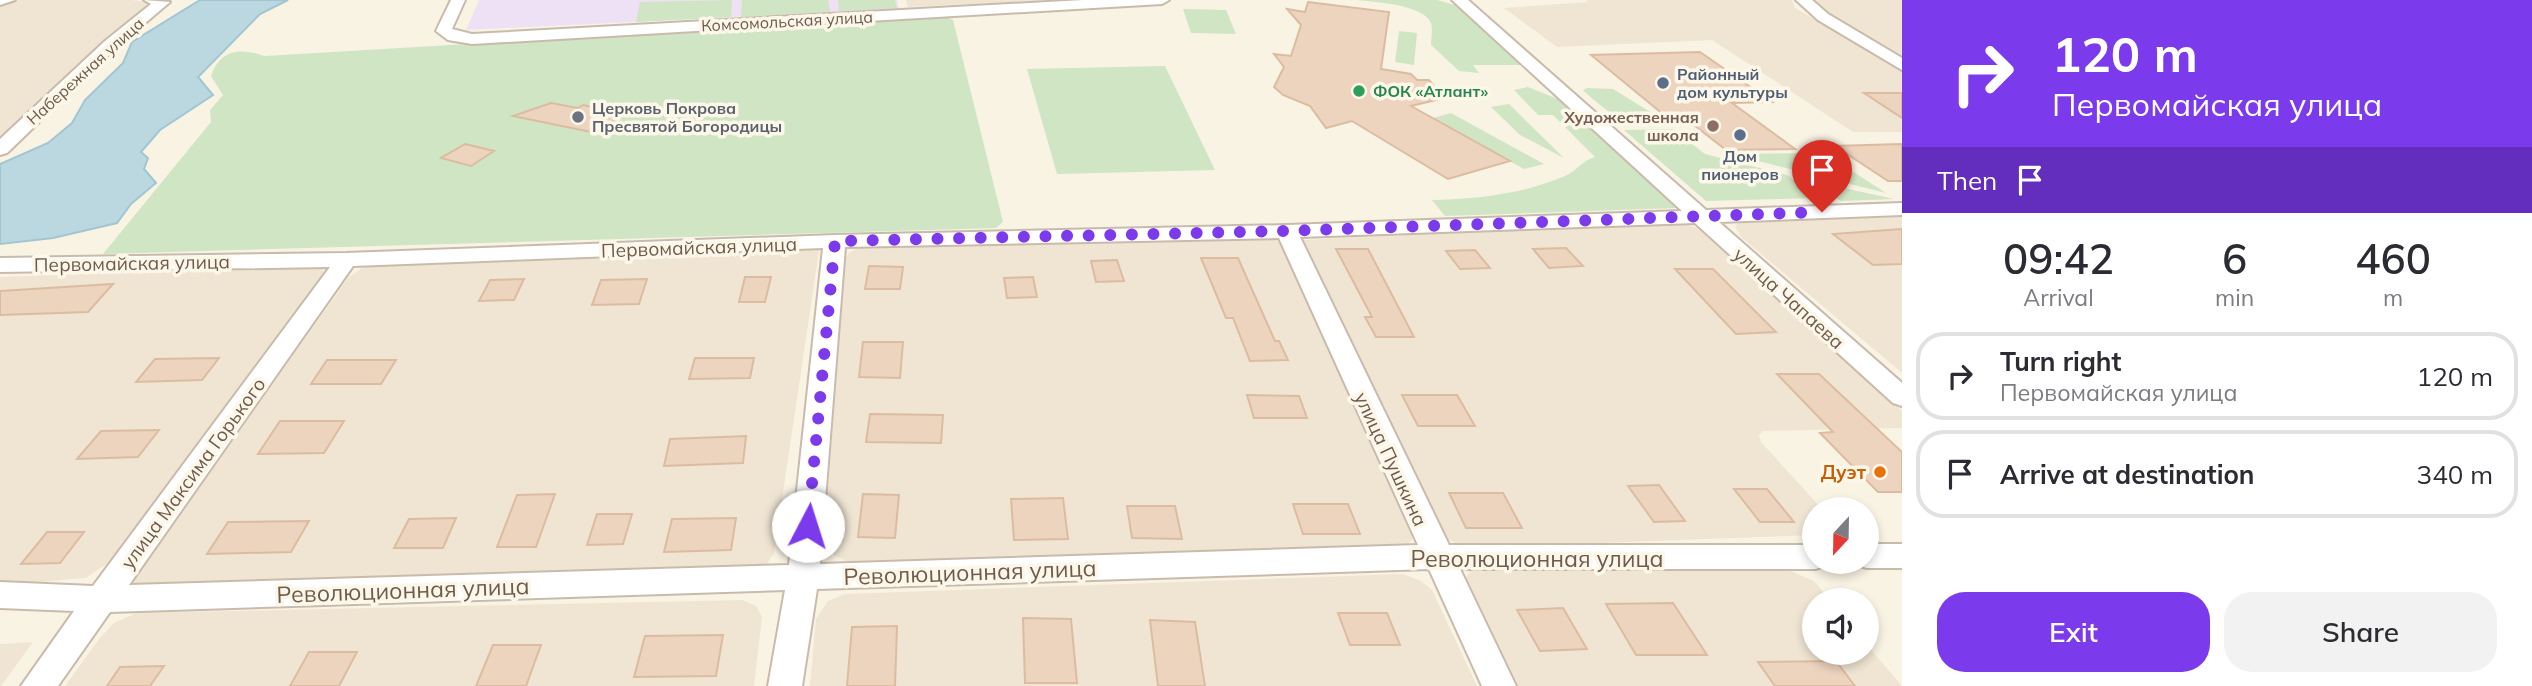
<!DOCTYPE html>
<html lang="en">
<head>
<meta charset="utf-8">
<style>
	body { margin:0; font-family:Mulish,sans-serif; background:#f2f2f3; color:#2b2b33; height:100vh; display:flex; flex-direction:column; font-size:26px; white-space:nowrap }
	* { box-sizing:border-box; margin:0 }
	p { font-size:23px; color:#7c7c81 }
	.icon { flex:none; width:38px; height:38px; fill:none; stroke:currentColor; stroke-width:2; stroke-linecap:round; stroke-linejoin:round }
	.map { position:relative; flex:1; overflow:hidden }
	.drawer { display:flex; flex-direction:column; background:#fff; width:630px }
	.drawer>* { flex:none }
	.guide { background:#7c3aed; color:#fff; overflow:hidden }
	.needle { width:46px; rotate:202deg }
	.tools { position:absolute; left:1802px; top:497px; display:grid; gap:14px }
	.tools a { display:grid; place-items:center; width:77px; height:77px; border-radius:50%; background:#fff; box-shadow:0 4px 10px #0003; font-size:35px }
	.pin { position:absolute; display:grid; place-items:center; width:60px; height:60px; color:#fff; margin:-72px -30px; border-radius:50% 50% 50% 0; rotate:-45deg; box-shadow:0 0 7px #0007 }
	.pin .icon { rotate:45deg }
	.me { position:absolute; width:77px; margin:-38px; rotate:5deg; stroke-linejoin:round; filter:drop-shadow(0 0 5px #0008) }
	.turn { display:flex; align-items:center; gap:24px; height:147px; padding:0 35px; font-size:32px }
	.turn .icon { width:91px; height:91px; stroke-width:2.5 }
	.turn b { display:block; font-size:49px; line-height:60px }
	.then { display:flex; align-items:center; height:66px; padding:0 35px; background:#0003; gap:14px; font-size:26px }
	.eta { display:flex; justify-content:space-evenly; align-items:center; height:119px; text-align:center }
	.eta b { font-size:42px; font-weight:600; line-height:49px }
	.primary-button { display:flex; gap:14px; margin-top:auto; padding:14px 35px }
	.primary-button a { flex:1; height:80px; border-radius:28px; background:#7c3aed; color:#fff; font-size:28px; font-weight:600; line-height:80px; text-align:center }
	.primary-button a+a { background:#f2f2f3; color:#2b2b33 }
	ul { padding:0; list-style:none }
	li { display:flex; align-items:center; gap:21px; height:88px; margin:0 14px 10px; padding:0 21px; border:4px solid #e1e1e2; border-radius:28px }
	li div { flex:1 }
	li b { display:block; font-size:26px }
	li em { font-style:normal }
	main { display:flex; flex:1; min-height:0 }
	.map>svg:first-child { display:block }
</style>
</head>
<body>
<main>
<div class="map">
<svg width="1902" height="686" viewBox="0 0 1902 686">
	<rect width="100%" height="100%" fill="#f9f3e4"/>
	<!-- residential -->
	<path fill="#f0e5d3" d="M20,0H132L153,3L0,140V3Z
		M906,0H1052L908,7Z
		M1586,0H1792L1795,8L1902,69V132H1853L1712,40L1557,47L1504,8L1588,2Z
		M1812,0H1902V59L1819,9Z
		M1902,217V373L1741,237L1735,226L1741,221Z
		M1678,221L1699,229L1902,411V428L1762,431L1759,436L1761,442L1822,509H1815V535L1466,548L1449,540L1440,530L1303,246L1304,240Z
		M1263,236L1282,243L1412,528V540L1402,548L847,562L831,553L824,541L845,259L849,253L858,248Z
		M815,248L819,251L774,553L766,565L752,573L132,586L135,578L348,278L360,269L375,264Z
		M315,266L325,272L122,553L86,578L0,585V277Z
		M1781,567L1814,581L1830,600H1815V653H1867V645L1902,686H1512L1465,579L1471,570Z
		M1403,574L1421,581L1432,590L1477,686H810L816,619L828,601L845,594Z
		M743,600L756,606L762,617L754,686H65L99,639L114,623L136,613Z
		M33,642L1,686H0V644Z"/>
	<!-- education -->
	<path fill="#efe1f5" d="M479,0H897L899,9L466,30Z"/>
	<!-- green -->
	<path fill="#cfe5c4" d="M732,0L731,17L636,22L640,2Z
		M742,0H828L830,12L741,17Z
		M838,0H895L897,8L839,11Z
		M1357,0H1437L1455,5L1521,65H1473L1479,73L1459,71L1431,45C1431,39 1433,29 1431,23C1423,4 1374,2 1357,0Z
		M1183,9L1226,10L1236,34L1191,33Z
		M944,16L953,20L1003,222L996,228L103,254L211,122L210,110L223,95L211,76C221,48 241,48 265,56Z
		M1399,31L1417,33L1414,65L1395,62Z
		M1165,66L1215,170L1057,174L1027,69Z
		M1528,87L1560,100L1677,208L1445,216L1432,200C1476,199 1523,194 1565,176C1578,170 1581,161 1595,157L1553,115H1538L1514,90Z
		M1587,88L1613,89L1655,115C1623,128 1605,110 1583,90Z
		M1509,104L1564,158L1520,135L1491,107Z
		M1451,113L1544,164L1524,169L1433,118Z
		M1673,129L1705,154L1787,175L1819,198L1706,201L1624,130Z
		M1824,153L1886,193L1730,154Z
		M1811,181H1812L1894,199L1841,201Z"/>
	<!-- water -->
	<path fill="#bbd8e0" stroke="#a2c6d1" stroke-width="2" d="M200,0H288L260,14L198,77L213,95L160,130L141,152L148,158L144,169L156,183L131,204L117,223L53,238L0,244V164L48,143L72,123L85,100L123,63L132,42Z"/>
	<!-- building -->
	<path fill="#ecd4bf" stroke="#dcbca1" stroke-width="2" d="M1308,2L1389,12L1381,69L1411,74L1417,80H1429L1445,98L1411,106L1510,161L1448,179L1352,121L1326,128L1310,106L1283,95L1274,87L1284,67L1274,54L1291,56L1301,25L1287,9L1305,12Z
		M1700,52L1772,102L1732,103L1795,149L1726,150L1681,115H1664L1591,55Z
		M1864,93H1902V118Z
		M551,103L578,108L583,105L623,113L596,133L513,116Z
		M465,144L494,151L471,166L441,158Z
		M1902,144V181H1888L1835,146Z
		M1902,229V264L1873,265L1833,234Z
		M1566,248L1583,266L1549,268L1533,249Z
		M1336,249H1368L1414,337H1376L1365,317H1372Z
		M1475,250L1490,268L1460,269L1446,251Z
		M1201,258H1238L1275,341H1279L1288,360L1250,361L1233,318H1226Z
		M1117,260L1124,281L1096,282L1091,261Z
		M869,266L903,267L900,289H865Z
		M1675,269H1713L1776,332L1736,334Z
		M745,277H771L765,302H739Z
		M1033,277L1037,297L1007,298L1004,278Z
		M524,279L514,300L479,301L490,280Z
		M647,279L639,304L592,305L601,280Z
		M113,284L88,312L0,315V291Z
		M863,342H903L900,378L859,377Z
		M219,358L202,380L136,382L155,359Z
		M695,358H754L750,378L689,379Z
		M327,360H396L381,384H311Z
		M1777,374H1819L1902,452V492H1878L1820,433L1833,432Z
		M1247,395L1299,396L1307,418H1254Z
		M1402,395H1457L1475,426H1418Z
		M870,414L943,415L941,443L866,442Z
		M280,421H344L324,453L258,454Z
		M159,430L138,457L77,459L101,431Z
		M746,436L743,463L664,466L670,439Z
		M1659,485L1685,521L1654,522L1628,486Z
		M1734,489H1767L1794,522H1760Z
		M1449,493H1503L1522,528H1466Z
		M555,494L536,547H497L517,495Z
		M863,494L899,495L895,538L858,537Z
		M1063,498L1068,539L1014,540L1011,499Z
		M1293,504H1348L1360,534H1303Z
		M1127,506H1175L1182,539L1132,538Z
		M597,514H632L623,544L587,545Z
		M456,518L443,548H394L409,519Z
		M736,518L731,550L664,552L672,519Z
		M309,521L291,552L207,554L228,522Z
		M47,532H84L60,563L21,564Z
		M1673,603L1707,655H1636L1606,604Z
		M1563,608L1587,649L1540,651L1517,610Z
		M1338,613H1387L1400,645H1350Z
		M1023,618L1071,619L1077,683H1025Z
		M1150,620L1195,622L1205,686H1158Z
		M897,626L895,686H847L852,627Z
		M723,635L716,676L634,677L645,636Z
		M493,645H541L526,686H476Z
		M309,652H357L339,686H290Z
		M1836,661L1855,686H1775L1758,662Z
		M164,666L150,686H107L120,667Z"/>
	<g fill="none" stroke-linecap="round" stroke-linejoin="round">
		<defs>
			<path id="street" d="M0,0H15L0,5Z
				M144,0L170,2L117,47L7,153L0,155V139L105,41L151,4Z
				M451,0H465L452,29L472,34L1083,0H1169L1162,4L472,44L448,40L436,31Z
				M1452,0H1468L1706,210L1902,203V215L1719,222L1902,383V406L1893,403L1695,223L1300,237L1449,545H1815V562H1828L1826,566L1815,569H1460L1516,686H1482L1429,569L817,589L802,686H768L785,590L110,612L58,686H21L74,611L0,608V582L93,586L330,267L0,272V258L346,253L835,235L1287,225L1682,211ZM1279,238L1418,545L820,564L845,247ZM823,248L789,565L129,585L353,266Z
				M1796,0H1812L1828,14L1902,58V70L1818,20Z
				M1867,544H1902V568H1867L1856,565L1855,562H1867Z"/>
		</defs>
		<!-- street casing -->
		<use href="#street" stroke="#c9bbac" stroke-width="4"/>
		<!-- street -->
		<use href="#street" fill="#fff" fill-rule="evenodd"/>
	</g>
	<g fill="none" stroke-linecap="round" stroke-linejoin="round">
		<!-- route -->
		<path stroke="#7c3aed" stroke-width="12" stroke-dasharray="0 21.6" d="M808,526L835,241L1287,231L1822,212"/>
	</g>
	<!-- markers -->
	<g fill="#5c6f8a" stroke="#fdf7ea" stroke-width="2.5">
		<circle cx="1663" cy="83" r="7"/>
		<circle cx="1740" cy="135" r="7"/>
	</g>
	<circle fill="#2e9e5b" stroke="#fdf7ea" stroke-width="2.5" cx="1359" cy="91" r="7"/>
	<circle fill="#6b7280" stroke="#fdf7ea" stroke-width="2.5" cx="578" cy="117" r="7"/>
	<circle fill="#8d6e63" stroke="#fdf7ea" stroke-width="2.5" cx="1713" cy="126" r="7"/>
	<circle fill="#e8710a" stroke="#fdf7ea" stroke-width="2.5" cx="1880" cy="472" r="7"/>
	<g text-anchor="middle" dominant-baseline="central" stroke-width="7" stroke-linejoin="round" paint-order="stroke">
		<!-- far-street labels -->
		<g font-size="16" fill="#6f5b4d" stroke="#fdf7ea">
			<text transform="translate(787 21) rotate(-3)">Комсомольская улица</text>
			<text transform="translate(85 71) rotate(-42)">Набережная улица</text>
		</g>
		<!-- far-service labels -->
		<g font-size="16" font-weight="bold" fill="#4e5e75" stroke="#fdf7ea" text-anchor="start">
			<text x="1677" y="74">Районный<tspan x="1677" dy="18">дом культуры</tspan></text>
			<text x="1740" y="156" text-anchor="middle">Дом<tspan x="1740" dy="18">пионеров</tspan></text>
		</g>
		<!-- far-leisure labels -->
		<g font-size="16" font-weight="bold" fill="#27864d" stroke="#fdf7ea" text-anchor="start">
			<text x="1373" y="91">ФОК «Атлант»</text>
		</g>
		<!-- far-worship labels -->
		<g font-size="16" font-weight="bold" fill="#5b616d" stroke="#fdf7ea" text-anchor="start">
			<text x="592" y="108">Церковь Покрова<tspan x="592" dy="18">Пресвятой Богородицы</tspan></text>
		</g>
		<!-- far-education labels -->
		<g font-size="16" font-weight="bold" fill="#785e54" stroke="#fdf7ea" text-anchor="end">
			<text x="1699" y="117">Художественная<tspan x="1699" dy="18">школа</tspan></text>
		</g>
		<!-- street labels -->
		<g font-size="19" fill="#6f5b4d" stroke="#fdf7ea">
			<text transform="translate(699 247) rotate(-2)">Первомайская улица</text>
			<text transform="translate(132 263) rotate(-1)">Первомайская улица</text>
			<text transform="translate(1789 298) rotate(42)">улица Чапаева</text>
			<text transform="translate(1391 459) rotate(65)">улица Пушкина</text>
			<text transform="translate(193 473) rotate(-54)">улица Максима Горького</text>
		</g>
		<!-- food labels -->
		<g font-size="19" font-weight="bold" fill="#c56008" stroke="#fdf7ea" text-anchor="end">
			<text x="1866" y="472">Дуэт</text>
		</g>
		<!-- near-street labels -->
		<g font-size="23" fill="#6f5b4d" stroke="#fdf7ea">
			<text x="1537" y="558">Революционная улица</text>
			<text transform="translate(970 572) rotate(-2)">Революционная улица</text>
			<text transform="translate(403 590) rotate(-2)">Революционная улица</text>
		</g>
	</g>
</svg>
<div class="tools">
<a><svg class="needle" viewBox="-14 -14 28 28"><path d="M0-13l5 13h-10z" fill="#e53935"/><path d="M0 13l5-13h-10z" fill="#7c7c81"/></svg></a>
<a><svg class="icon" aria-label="sound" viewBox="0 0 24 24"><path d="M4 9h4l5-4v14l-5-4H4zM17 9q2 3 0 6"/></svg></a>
</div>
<div class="pin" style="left:1822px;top:212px;background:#d93025"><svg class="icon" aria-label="arrive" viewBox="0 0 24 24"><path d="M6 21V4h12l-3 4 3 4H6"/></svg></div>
<svg class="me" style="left:808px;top:526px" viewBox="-20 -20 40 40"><circle r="19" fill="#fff"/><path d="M0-13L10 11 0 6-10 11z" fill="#7c3aed"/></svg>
</div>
<section class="drawer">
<div class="guide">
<div class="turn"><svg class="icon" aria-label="right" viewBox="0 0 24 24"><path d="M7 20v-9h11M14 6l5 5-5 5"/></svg><div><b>120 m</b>Первомайская улица</div></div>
<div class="then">Then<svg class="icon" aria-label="arrive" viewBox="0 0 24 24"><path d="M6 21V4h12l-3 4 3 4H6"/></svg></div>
</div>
<div class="eta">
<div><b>09:42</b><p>Arrival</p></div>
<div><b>6</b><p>min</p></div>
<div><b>460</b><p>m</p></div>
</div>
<ul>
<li><svg class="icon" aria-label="right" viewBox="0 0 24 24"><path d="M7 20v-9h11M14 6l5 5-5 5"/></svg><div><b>Turn right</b><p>Первомайская улица</p></div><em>120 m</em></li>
<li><svg class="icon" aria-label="arrive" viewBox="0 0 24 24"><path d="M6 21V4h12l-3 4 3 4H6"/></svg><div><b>Arrive at destination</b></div><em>340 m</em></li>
</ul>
<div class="primary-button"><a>Exit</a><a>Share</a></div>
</section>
</main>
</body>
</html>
